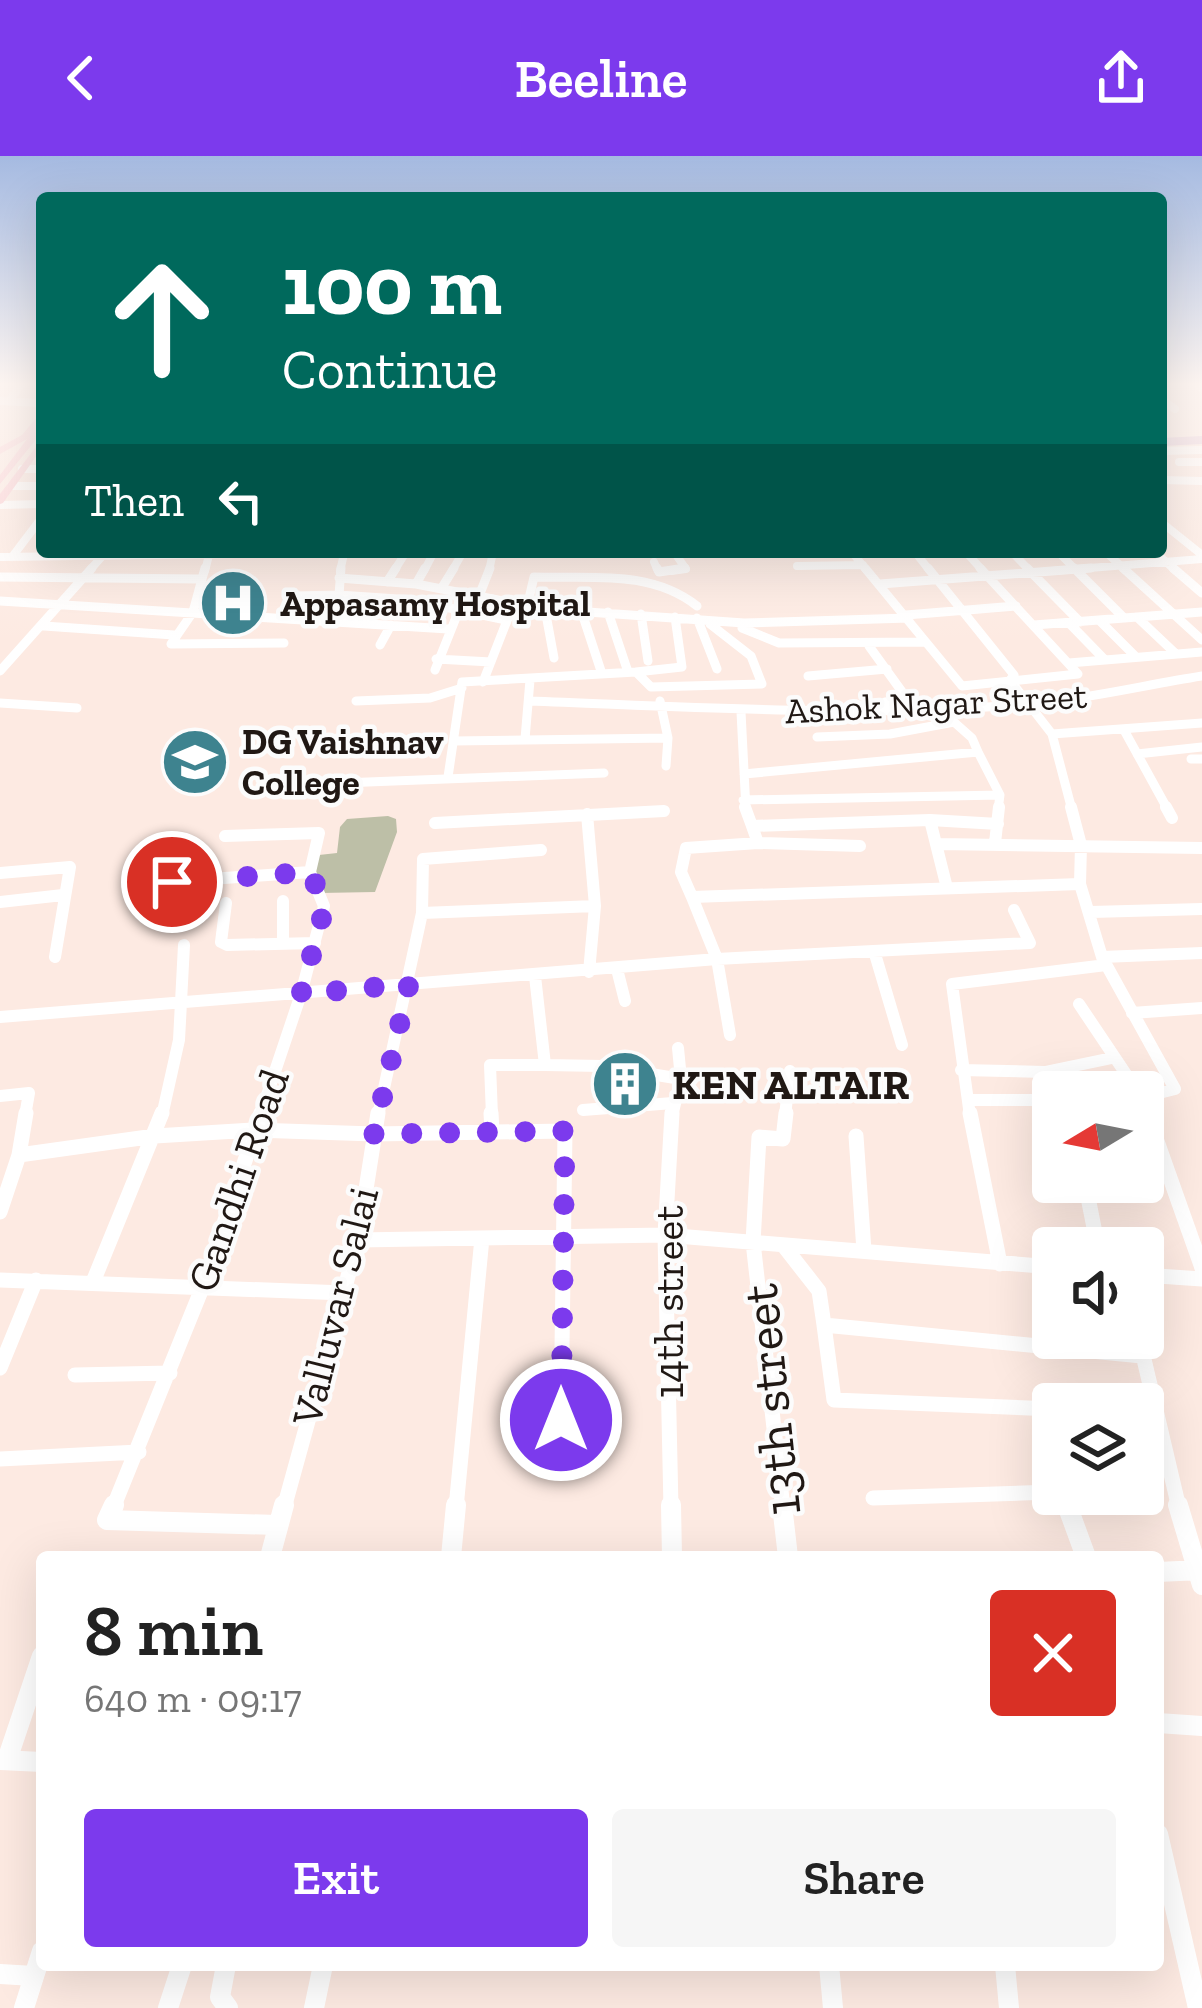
<!DOCTYPE html>
<html lang="en">
<head>
<meta charset="utf-8">
<style>
	body { margin:0; font-family:"Zilla Slab",serif; background:#f6f6f6; color:#222; height:100vh; display:flex; flex-direction:column; font-size:45px; white-space:nowrap }
	* { box-sizing:border-box; margin:0 }
	p { font-size:39px; color:#767676 }
	.icon { flex:none; width:66px; height:66px; fill:none; stroke:currentColor; stroke-width:2; stroke-linecap:round; stroke-linejoin:round }
	.map { position:relative; flex:1; overflow:hidden }
	.side { position:absolute; left:36px; top:1395px; width:1128px; height:420px; display:flex; flex-direction:column; background:#fff; border-radius:12px; box-shadow:0 12px 48px #0002 }
	.side>* { flex:none }
	.banner { position:absolute; left:36px; top:36px; width:1131px; height:366px; border-radius:12px; box-shadow:0 12px 48px #0002; background:#00695c; color:#fff; overflow:hidden }
	.needle { width:78px; rotate:260deg }
	.tools { position:absolute; left:1032px; top:915px; display:grid; gap:24px }
	.tools a { display:grid; place-items:center; width:132px; height:132px; border-radius:12px; background:#fff; box-shadow:0 12px 48px #0002; font-size:60px }
	.pin { position:absolute; display:grid; place-items:center; width:102px; height:102px; color:#fff; margin:-51px; border:6px solid #fff; border-radius:50%; box-shadow:0 3px 12px #0007 }
	.me { position:absolute; width:132px; margin:-66px; rotate:0deg; stroke-linejoin:round; filter:drop-shadow(0 0 9px #0008) }
	.turn { display:flex; align-items:center; gap:42px; height:252px; padding:0 48px; font-size:54px }
	.turn .icon { width:156px; height:156px; stroke-width:2.5 }
	.turn b { display:block; font-size:84px; line-height:102px }
	.then { display:flex; align-items:center; height:114px; padding:0 48px; background:#0003; gap:24px; font-size:45px }
	.round { display:grid; place-items:center; flex:none; width:126px; height:126px; border-radius:12px; background:#f6f6f6 }
	.summary { display:flex; align-items:center; justify-content:space-between; height:204px; padding:0 48px }
	h1 { font-size:72px; font-weight:600; line-height:90px }
	.primary-button { display:flex; gap:24px; margin-top:auto; padding:24px 48px }
	.primary-button a { flex:1; height:138px; border-radius:12px; background:#7c3aed; color:#fff; font-size:48px; font-weight:600; line-height:138px; text-align:center }
	.primary-button a+a { background:#f6f6f6; color:#222 }
	header { display:flex; justify-content:space-between; align-items:center; height:156px; padding:0 48px; background:#7c3aed; color:#fff; font-size:54px; font-weight:600 }
	.map>svg:first-child { display:block }
</style>
</head>
<body>
<header><svg class="icon" aria-label="back" viewBox="0 0 24 24"><path d="M15 5l-7 7 7 7"/></svg>Beeline<svg class="icon" aria-label="share" viewBox="0 0 24 24"><path d="M12 15V3M7 8l5-5 5 5M5 13v7h14v-7"/></svg></header>
<div class="map">
<svg width="1202" height="1852" viewBox="0 0 1202 1852">
	<rect width="100%" height="100%" fill="#fdeae2"/>
	<!-- green -->
	<path fill="#bdbfa7" d="M388,660L396,663L397,676L375,736L320,737L314,716L319,699L337,697L340,671L347,663Z"/>
	<g fill="none" stroke-linecap="round" stroke-linejoin="round">
		<!-- canal -->
		<path stroke="#e1c2d7" stroke-width="8" d="M1161,286L1202,284"/>
		<!-- minor-far4 -->
		<path stroke="#fff" stroke-width="8" d="M1193,226L1202,232
			M1161,243L1175,253
			M0,245L40,247
			M9,245L23,226
			M1161,295L1202,294
			M1179,306H1202
			M22,313H42
			M1161,324L1202,325
			M11,330H42
			M0,349L42,348
			M1161,366L1202,399
			M852,396L867,415
			M915,396L930,415
			M966,396L983,415
			M1012,396L1030,415
			M1058,396L1077,415
			M1106,396L1126,415
			M1155,396L1176,415
			M0,401L390,396
			M12,401L40,364
			M654,406L658,415
			M797,410L863,409
			M89,415L106,396
			M205,415L209,399
			M340,415L344,398
			M394,415L406,396
			M424,415L434,396
			M452,415L463,396
			M489,415L493,396
			M671,415L686,413L674,396
			M1052,415L1202,403"/>
		<!-- minor-far3 -->
		<path stroke="#fff" stroke-width="9" d="M205,412L193,456L171,488L284,487
			M341,412L339,439L412,444L506,464
			M657,412L659,416L685,412
			M865,412L962,530L1078,518L980,412
			M928,412L1014,519L1010,524L1052,578L1072,654
			M1027,412L1080,466
			M1074,412L1124,462
			M1123,412L1202,484
			M1173,412L1202,437
			M0,421L202,423
			M339,422L416,428L545,453L744,467L909,462
			M387,426L396,412
			M416,428L425,412
			M880,428L1091,412
			M441,433L454,412
			M294,440L339,439
			M479,440L490,412
			M0,445L448,473
			M527,451L534,421C590,423 650,413 697,450
			M545,453L554,502
			M581,454L602,518
			M608,456L628,516
			M641,458L648,505
			M906,459L1016,450
			M697,462L717,513
			M1138,462L1175,497
			M1099,464L1135,500
			M1069,467L1104,503
			M1034,469L1202,456
			M44,470L174,479
			M742,472L779,487L925,486
			M380,489L391,469
			M869,490L908,544L885,546L890,556
			M436,503L491,506
			M1069,507L1202,496
			M435,514L459,454
			M0,515L92,412
			M636,516L682,511L675,461
			M808,520L887,513
			M483,526L510,457
			M356,545L430,542L462,532
			M529,545C696,551 864,562 1031,548C1088,543 1145,529 1202,520
			M0,547L77,552
			M741,556L746,654
			M1124,574L1168,654
			M1052,578L1202,567
			M817,581L890,578L954,566L972,582L978,596
			M525,583L530,524
			M453,585L668,582L660,545
			M1137,598L1202,591
			M1191,603H1202
			M666,610L668,582
			M744,618L978,596L1000,639L998,654
			M448,621L462,526L636,516L651,531L762,528L751,500L710,468
			M342,627L604,617
			M743,644L1000,639"/>
		<!-- minor-far2 -->
		<path stroke="#fff" stroke-width="12" d="M745,651L752,670L930,664L998,668
			M1071,651L1081,689L1080,728L1102,801L1175,933L1143,941
			M1166,651L1172,662
			M587,658L595,750L589,816
			M930,664L947,732
			M435,667L664,655
			M225,680L319,677L310,716L324,750L301,838L260,960
			M758,687L860,690
			M995,687L999,651
			M939,688L1202,692
			M0,717L70,711L55,801
			M127,729L310,716
			M692,741L681,716L686,692L758,687L752,670
			M283,745V787
			M0,746L63,739
			M226,747L221,786L227,789L315,787
			M1091,756L1202,753
			M422,757L423,703L541,694
			M875,798L902,889
			M1102,801L1202,797
			M617,813L625,845
			M1079,848L1138,936
			M1132,857L1202,852
			M0,861L717,803L1030,787L1014,754
			M730,879L717,803L692,741L1080,728
			M545,909L603,910L681,923
			M961,914L1045,916L1112,902
			M0,940L29,937L25,960
			M968,944H1053
			M1143,945L1148,960
			M583,954L673,947
			M162,960L179,884L184,789
			M378,960L422,757L595,750
			M492,960L490,909H545L535,820
			M672,960L681,923L678,892
			M785,960L790,915
			M970,960L952,828L1106,809"/>
		<!-- minor-far1 -->
		<path stroke="#fff" stroke-width="15" d="M491,957L492,976
			M970,957L1000,1108
			M1147,957L1202,1112
			M856,980L864,1095
			M19,999L155,980L253,974L374,978L565,975L561,1264
			M1085,1026L1098,1092
			M0,1056L19,999L26,957
			M358,1084L665,1079L1053,1111
			M783,1089L819,1135L824,1169L1142,1200
			M1143,1119L1202,1123
			M0,1124L345,1137
			M93,1126L162,957
			M824,1169L834,1244L1053,1253
			M1139,1182L1179,1352
			M0,1212L36,1124
			M75,1219L170,1217
			M0,1303L139,1296
			M1063,1338L1068,1352
			M873,1342L1053,1336
			M113,1352L203,1130L261,957
			M284,1352L358,1084L378,957
			M456,1352L482,1082
			M671,1352L665,1079L672,957
			M783,1352L753,1086L759,981L783,983L786,957"/>
		<!-- minor -->
		<path stroke="#fff" stroke-width="20" d="M114,1349L107,1364L277,1369
			M671,1349L672,1401
			M782,1349L788,1401
			M1067,1349L1086,1401
			M1178,1349L1202,1429
			M270,1401L284,1349
			M451,1401L456,1349
			M1158,1416L1201,1414
			M1158,1567L1202,1570
			M0,1604L42,1606
			M7,1604L42,1500
			M1158,1678L1198,1852
			M226,1809L220,1841L228,1852
			M829,1809L833,1852
			M1005,1809L1009,1852
			M0,1818L34,1820
			M24,1852L42,1795
			M168,1852L182,1809
			M314,1852L323,1809"/>
		<!-- major -->
		<path fill="#fcced4" fill-rule="evenodd" d="M42,255V264L37,271L42,267V276L0,328V319L27,283L0,298V291L22,279Z
			M42,283V292L3,347L0,348V338Z"/>
	</g>
	<!-- sky -->
	<linearGradient id="sky" x2="0" y2="1"><stop stop-color="#a5bae1"/><stop offset="0.47" stop-color="#fef6f2"/><stop offset="1" stop-color="#fef6f2" stop-opacity="0"/></linearGradient>
	<rect width="1202" height="485" fill="url(#sky)"/>
	<g fill="none" stroke-linecap="round" stroke-linejoin="round">
		<!-- route -->
		<path stroke="#7c3aed" stroke-width="21" stroke-dasharray="0 37.8" d="M172,726L310,716L325,750L301,838L409,828L374,978L565,975L561,1264"/>
	</g>
	<!-- icons -->
	<defs>
		<symbol id="hospital-disc" viewBox="-11 -11 22 22"><circle r="9.5" fill="#3e838f" stroke="#fcfcfc"/><path d="M-5-5h3v3.5h4V-5h3V5h-3V1.5h-4V5h-3Z" fill="#fff"/></symbol>
		<symbol id="university-disc" viewBox="-11 -11 22 22"><circle r="9.5" fill="#3e838f" stroke="#fcfcfc"/><path d="M0-5L7-2L0 1L-7-2ZM-4 1L0 2.5L4 1V4Q0 6-4 4Z" fill="#fff"/></symbol>
		<symbol id="building-disc" viewBox="-11 -11 22 22"><circle r="9.5" fill="#3e838f" stroke="#fcfcfc"/><path d="M-4-6H4V6H1V3H-1V6H-4ZM-2.5-4.3h1.7v1.8h-1.7ZM.8-4.3h1.7v1.8H.8ZM-2.5-1h1.7V.8h-1.7ZM.8-1h1.7V.8H.8Z" fill="#fff"/></symbol>
	</defs>
	<g fill-rule="evenodd">
		<use href="#hospital-disc" x="195" y="409" width="76" height="76"/>
		<use href="#university-disc" x="157" y="568" width="76" height="76"/>
		<use href="#building-disc" x="587" y="890" width="76" height="76"/>
	</g>
	<g text-anchor="middle" dominant-baseline="central" stroke-width="9" stroke-linejoin="round" paint-order="stroke">
		<!-- far-poi labels -->
		<g font-size="36" font-weight="bold" fill="#201814" stroke="#fcfcfc" text-anchor="start">
			<text x="280" y="447">Appasamy Hospital</text>
			<text x="242" y="585">DG Vaishnav<tspan x="242" dy="41">College</tspan></text>
		</g>
		<!-- far-street labels -->
		<g font-size="36" fill="#201814" stroke="#fcfcfc">
			<text transform="translate(936 547) rotate(-3)">Ashok Nagar Street</text>
		</g>
		<!-- poi labels -->
		<g font-size="42" font-weight="bold" fill="#201814" stroke="#fcfcfc" text-anchor="start">
			<text x="672" y="928">KEN ALTAIR</text>
		</g>
		<!-- street labels -->
		<g font-size="42" fill="#201814" stroke="#fcfcfc">
			<text transform="translate(238 1024) rotate(-71)">Gandhi Road</text>
			<text transform="translate(668 1146) rotate(-90)">14th street</text>
			<text transform="translate(335 1150) rotate(-76)">Valluvar Salai</text>
		</g>
		<!-- near-street labels -->
		<g font-size="51" fill="#201814" stroke="#fcfcfc">
			<text transform="translate(771 1244) rotate(-96)">13th street</text>
		</g>
	</g>
</svg>
<div class="tools">
<a><svg class="needle" viewBox="-14 -14 28 28"><path d="M0-13l5 13h-10z" fill="#e53935"/><path d="M0 13l5-13h-10z" fill="#767676"/></svg></a>
<a><svg class="icon" aria-label="sound" viewBox="0 0 24 24"><path d="M4 9h4l5-4v14l-5-4H4zM17 9q2 3 0 6"/></svg></a>
<a><svg class="icon" aria-label="layers" viewBox="0 0 24 24"><path d="M12 4l9 5-9 5-9-5zM3 14l9 5 9-5"/></svg></a>
</div>
<div class="pin" style="left:172px;top:726px;background:#d93025"><svg class="icon" aria-label="arrive" viewBox="0 0 24 24"><path d="M6 21V4h12l-3 4 3 4H6"/></svg></div>
<svg class="me" style="left:561px;top:1264px" viewBox="-20 -20 40 40"><circle r="17" fill="#7c3aed" stroke="#fff" stroke-width="3"/><path d="M0-11L8 9 0 5-8 9z" fill="#fff"/></svg>
<div class="banner">
<div class="turn"><svg class="icon" aria-label="ahead" viewBox="0 0 24 24"><path d="M12 20V5M6 11l6-6 6 6"/></svg><div><b>100 m</b>Continue</div></div>
<div class="then">Then<svg class="icon" aria-label="left" viewBox="0 0 24 24"><path d="M17 20v-9H6M10 6l-5 5 5 5"/></svg></div>
</div>
<section class="side">
<div class="summary"><div><h1>8 min</h1><p>640 m · 09:17</p></div><a class="round" style="background:#d93025;color:#fff"><svg class="icon" aria-label="close" viewBox="0 0 24 24"><path d="M6 6l12 12M18 6L6 18"/></svg></a></div>
<div class="primary-button"><a>Exit</a><a>Share</a></div>
</section>
</div>
</body>
</html>
